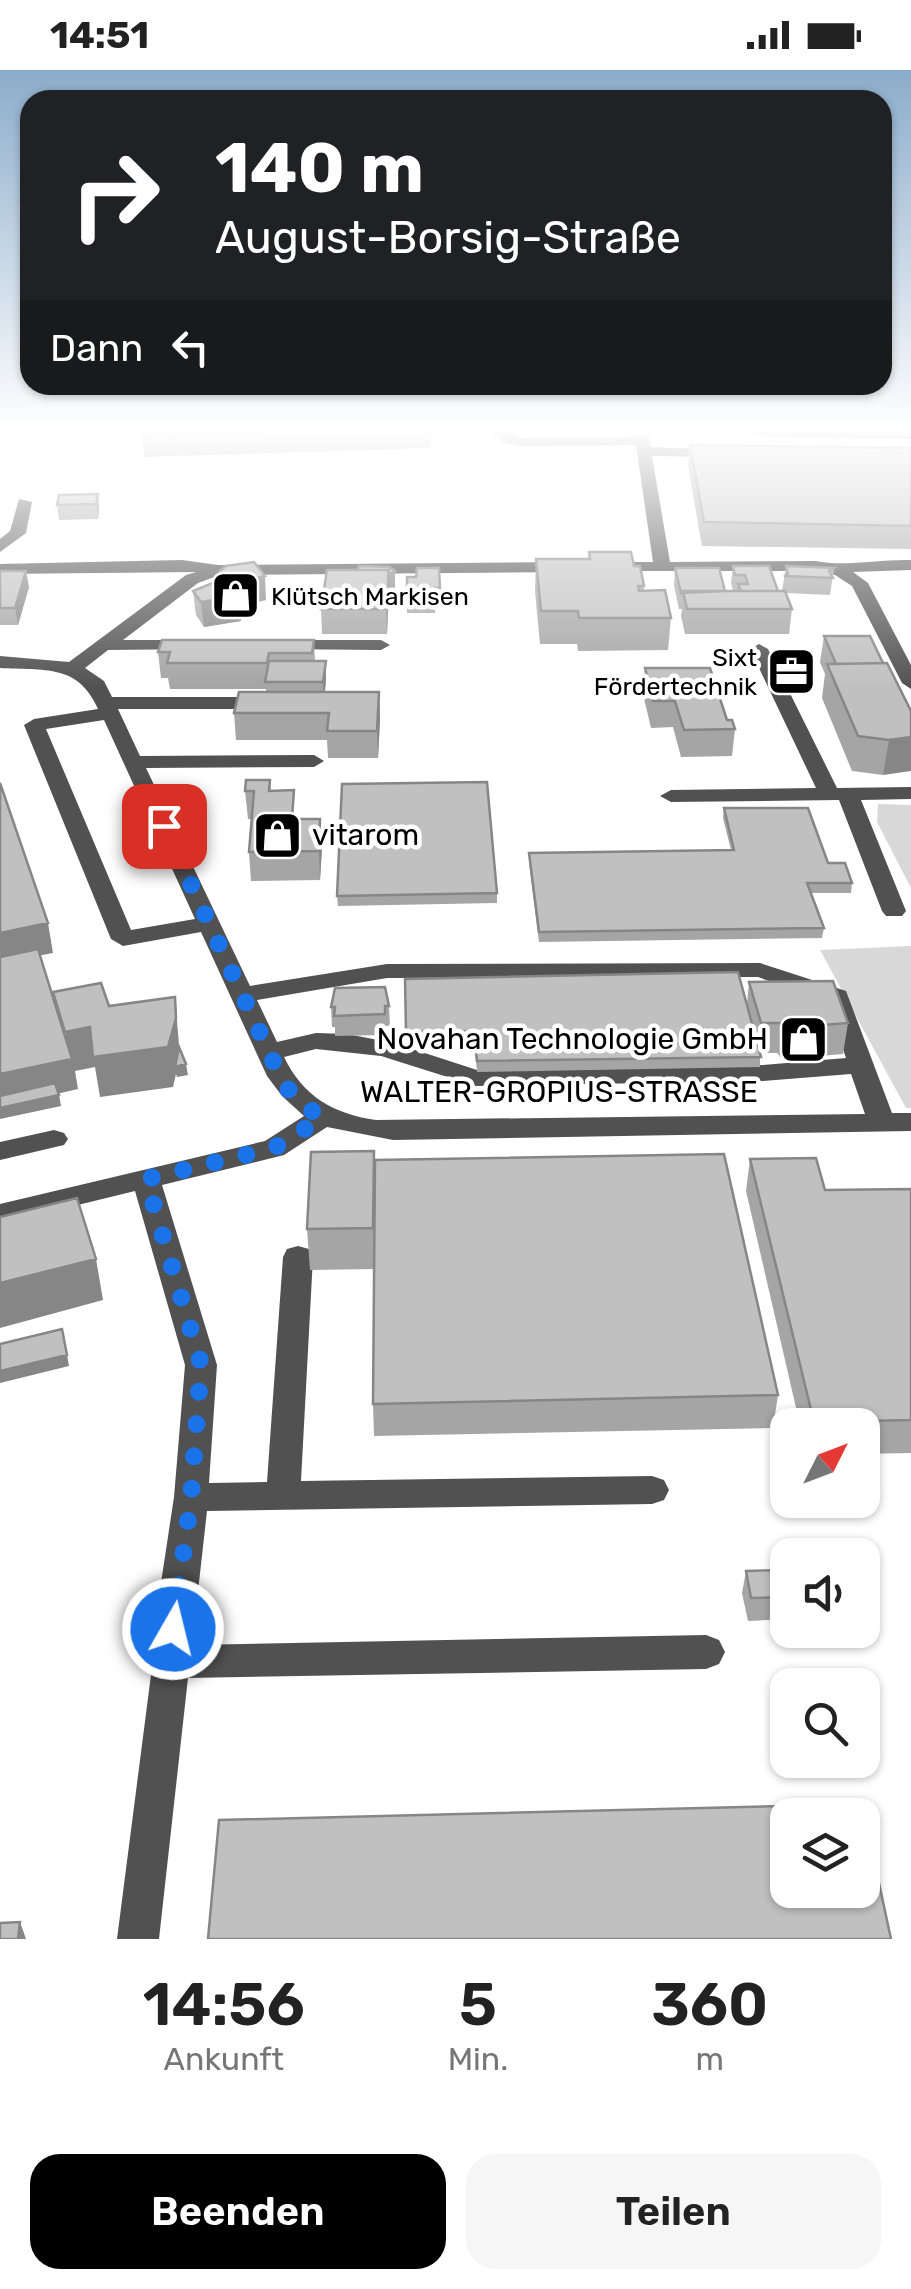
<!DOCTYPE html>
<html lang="de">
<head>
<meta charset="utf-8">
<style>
	body { margin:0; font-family:Rubik,sans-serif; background:#f6f6f6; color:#222; height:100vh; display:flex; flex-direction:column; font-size:38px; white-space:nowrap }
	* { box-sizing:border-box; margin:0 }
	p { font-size:32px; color:#767676 }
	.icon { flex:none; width:55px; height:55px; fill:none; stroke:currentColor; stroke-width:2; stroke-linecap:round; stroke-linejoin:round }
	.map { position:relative; height:1869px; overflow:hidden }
	.panel { display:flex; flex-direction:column; background:#fff; flex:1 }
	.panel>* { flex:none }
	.hud { position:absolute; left:20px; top:20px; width:872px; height:305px; border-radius:30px; box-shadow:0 2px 8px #0004; background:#202124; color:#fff; overflow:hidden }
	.needle { width:65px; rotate:48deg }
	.buttons { position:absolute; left:770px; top:1338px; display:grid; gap:20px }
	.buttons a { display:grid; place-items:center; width:110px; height:110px; border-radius:20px; background:#fff; box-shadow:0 2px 8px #0004; font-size:50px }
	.pin { position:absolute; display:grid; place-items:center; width:85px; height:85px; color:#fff; margin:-42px; border-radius:20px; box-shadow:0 5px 15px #0006 }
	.me { position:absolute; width:110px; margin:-55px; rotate:8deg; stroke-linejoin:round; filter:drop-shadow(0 0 8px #0008) }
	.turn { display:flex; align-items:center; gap:35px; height:210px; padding:0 30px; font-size:45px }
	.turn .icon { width:130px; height:130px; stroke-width:2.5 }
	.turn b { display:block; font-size:70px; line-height:85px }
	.then { display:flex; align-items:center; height:95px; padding:0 30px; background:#0003; gap:20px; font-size:38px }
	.eta { display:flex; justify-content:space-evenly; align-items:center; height:170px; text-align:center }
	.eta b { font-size:60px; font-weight:600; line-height:70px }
	.primary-button { display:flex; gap:20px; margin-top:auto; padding:20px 30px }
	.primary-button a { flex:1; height:115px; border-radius:30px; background:#000; color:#fff; font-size:40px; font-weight:600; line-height:115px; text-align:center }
	.primary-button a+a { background:#f6f6f6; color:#222 }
	.status { display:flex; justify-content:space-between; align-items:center; height:70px; padding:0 50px; background:#fff; direction:ltr }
	.status svg { height:28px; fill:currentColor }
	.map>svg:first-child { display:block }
</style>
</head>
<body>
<div class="status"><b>14:51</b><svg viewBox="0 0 49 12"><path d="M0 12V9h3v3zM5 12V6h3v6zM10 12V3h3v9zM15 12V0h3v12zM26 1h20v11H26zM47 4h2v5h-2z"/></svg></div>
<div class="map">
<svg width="911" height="1869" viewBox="0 0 911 1869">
	<rect width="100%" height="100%" fill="#fff"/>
	<!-- green -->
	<path fill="#d8d8d8" d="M878,734L911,735V818L877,752Z
		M911,876V1038H906L820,880Z"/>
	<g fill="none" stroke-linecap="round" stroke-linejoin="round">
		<!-- minor -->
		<path fill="#515151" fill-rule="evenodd" d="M484,357H500L520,368L635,367L642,363L649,367L651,377L726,380L728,383L721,387L652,386L670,492L816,491C843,497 880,489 911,490V500L853,502L868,513L911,595V619L902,613L852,516L835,505L816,501H601V493L607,492H653L636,375L520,376L503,372Z
			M731,357L911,361V369L766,367Z
			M19,429L32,432L26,463L0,482V469L10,461Z
			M182,490L218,495L567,492L575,497L567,502L220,505L198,513L123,570H193L199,571V579L108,580L85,598L104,611L112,627H271L281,633L271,639H118L140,686L314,685L324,691L314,697L146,698L250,916L387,894L760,893L846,921L892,1043H911V1061L393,1070L327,1057L284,1085L162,1115L217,1295L209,1413L267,1412L283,1187L287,1179L298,1176L309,1179L313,1187L301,1411L652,1406L664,1410L669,1420L664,1430L652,1434L207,1441L192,1575L706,1565L719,1570L725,1582L719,1594L706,1599L188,1608L159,1869H117L152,1597L149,1592L174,1427L185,1295L135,1121L0,1154V1134L265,1071L304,1046L282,1026L267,1006L201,862L123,876L111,869L24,655L34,649L98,639C78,593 44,601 0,598V586L69,592L186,505L196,502L0,504V494ZM104,650L195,849L131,860L46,659ZM758,907L826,931L846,988L763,995L477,1000L394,973L347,964L316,963L277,972L257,930L387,908ZM316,979L381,986L476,1016L763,1011L851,1004L865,1044L376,1050C333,1044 303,1026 284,987Z
			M283,570H381L390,575L381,580L277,579L274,575Z
			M759,574L768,579L837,718L911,717V729L861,730L906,841L902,846H886L882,841L839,730L671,732L660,726L671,720L816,718L750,579Z
			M54,1060L64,1063L68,1069L64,1075L0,1090V1072Z"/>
	</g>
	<!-- wall -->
	<path fill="#a5a5a5" d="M431,357V378L144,387L142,365Z
		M660,357H720L719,365L661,364Z
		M781,357H911V361L782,359Z
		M690,375L911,378V479L702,476L688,396Z
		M98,424L99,439L98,449L59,450L57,435Z
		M589,482L634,496L644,516V521L671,548L668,580L578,581L577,574H540L535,521L536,489H589Z
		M733,496L778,521H782L786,496L834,498L830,525L786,523L792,539L789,564H685L681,546L682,539H679L674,515L675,498L725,521H733L731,513Z
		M439,498L440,534H435V543H407V507H416Z
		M358,500L395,501V518L389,521L387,564H322L321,539Z
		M0,501L29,517L18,555H0Z
		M220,501L266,530L240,536L241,551L204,557L196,545L193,521L220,510Z
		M824,566L883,593L911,641L883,705L852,701L822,628L825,604L820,592Z
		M314,570L315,591H326V609L325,622H379L380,649L378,688H328L327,670H236L234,643L266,622V619H170L168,608H161L158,582Z
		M645,598L727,650L735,659L732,686L681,687L673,657L651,658L643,624Z
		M270,710L271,721L322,777L320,810L251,811L249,782L252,749H248L245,721Z
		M724,738L828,793L852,813L851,823H811L824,858L822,868L539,872L529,793V783L731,780L723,748Z
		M497,823V833L338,836L337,826Z
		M405,909L747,934L749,912L848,953L843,984L783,989L777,983H760V997L477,1002L474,971L406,972Z
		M389,936L390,956H386V965L335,966V957H332L331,937Z
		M750,1089L825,1120L911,1119V1383L862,1384V1355H800L746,1121Z
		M375,1090L778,1325L773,1358L374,1366L373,1334L374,1199L310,1200L307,1159Z
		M788,1500V1549L748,1551L742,1523L746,1501Z"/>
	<!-- shaded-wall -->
	<path fill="#868686" d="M98,424L99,439L98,449L96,434Z
		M26,501L29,517L18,555L15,538Z
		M395,501V518L389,521L387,564L386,539L389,505Z
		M265,506L266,530L240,536L241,551L204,557L201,532L233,518L237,512Z
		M326,591V609L324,630L323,612Z
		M379,622L380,649L378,688L377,661Z
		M911,667V701L883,705L889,670Z
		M320,749L322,777L320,810L319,781Z
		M48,853L53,883L0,893V863Z
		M175,927L180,987L186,994L188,1005L177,1007L176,1004L173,1017L100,1027L95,997L75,1001L78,1019L0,1037V1004L70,989L65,962Z
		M59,1025L61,1036L0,1049V1038Z
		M96,1189L103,1230L0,1258V1213Z
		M67,1285L69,1296L0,1313V1301Z
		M20,1852L26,1869H18Z"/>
	<!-- building -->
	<path fill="#c0c0c0" stroke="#868686" stroke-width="2.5" fill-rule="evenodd" d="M143,357H411L142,365Z
		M690,375L911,378V456L704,452Z
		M98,424L96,434L57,435L59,425Z
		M589,482H631L634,496H640L644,516H638L639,521L665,520L671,548H579L578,541H541L536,489H590Z
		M254,492L265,506L237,512L233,518L239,526L201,532L193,521L225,508L220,501L226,496Z
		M359,496L389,497L395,501L388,505L389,500H358Z
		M733,496H769L778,521H741L738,514H748L745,505H735Z
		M786,496L834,498L829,501L833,508L784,506L788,504Z
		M417,498H439L440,518H435V527H407V507H416Z
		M675,498H719L725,521L681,523Z
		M327,500H389L386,539H321Z
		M0,501H26L15,538H0Z
		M683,521H785L792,539H687Z
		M824,566H870L883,593L836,594Z
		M162,570H314L312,583H269L267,593H167L170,582H158Z
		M269,591H326L323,612H265Z
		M887,593L911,641V667L889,670L858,666L827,594Z
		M645,598H710L727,650H732L735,659L684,660L675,631H653Z
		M239,622H379L377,661H327L329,643H234Z
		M246,710H270L269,721L294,720L292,749H320L319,781L249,782L254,721H245Z
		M487,712L497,823L337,826L342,714Z
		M0,713L48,853L0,863Z
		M724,738H808L828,793H845L852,813H807L824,858L539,862L529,783L734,780Z
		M38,879L72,989L0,1004V887Z
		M738,902L761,987L477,991L474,961L406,962L405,909Z
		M833,911L848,953L787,958L782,953H761L749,912Z
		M101,913L109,936L175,927L176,948L168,977L93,987L90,957L65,962L53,922Z
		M385,917L389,936H385V944L334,946L335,937H331L335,918Z
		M179,977L186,994L175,997Z
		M55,1013L59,1025L0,1038V1026Z
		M374,1081L373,1158L307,1159L311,1082Z
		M724,1084L778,1325L373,1334L375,1090Z
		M816,1088L825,1120L911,1119V1350L814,1352L750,1089Z
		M77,1128L96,1189L0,1213V1147Z
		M62,1259L67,1285L0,1301V1274Z
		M788,1500V1527L751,1528L746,1501Z
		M862,1734L891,1869H208L219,1750ZM788,1745H862V1820H788Z
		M20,1852L18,1869H0V1853Z"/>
	<!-- sky -->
	<linearGradient id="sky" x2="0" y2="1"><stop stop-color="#8baccb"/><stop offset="0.58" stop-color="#fff"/><stop offset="1" stop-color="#fff" stop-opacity="0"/></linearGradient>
	<rect width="911" height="619" fill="url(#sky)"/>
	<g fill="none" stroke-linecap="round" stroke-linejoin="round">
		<!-- route -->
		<path stroke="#1a73e8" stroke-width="18" stroke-dasharray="0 32.4" d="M164,756L280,1006L294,1028L322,1048L274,1078L146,1109L201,1294L191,1428L173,1559"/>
	</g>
	<!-- icons -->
	<defs>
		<symbol id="shop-square" viewBox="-11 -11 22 22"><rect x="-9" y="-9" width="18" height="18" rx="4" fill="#000" stroke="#fff"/><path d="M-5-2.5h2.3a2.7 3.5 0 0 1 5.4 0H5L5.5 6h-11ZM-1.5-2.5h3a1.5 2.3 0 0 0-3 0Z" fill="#fff"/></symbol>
		<symbol id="office-square" viewBox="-11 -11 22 22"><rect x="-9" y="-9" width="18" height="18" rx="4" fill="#000" stroke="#fff"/><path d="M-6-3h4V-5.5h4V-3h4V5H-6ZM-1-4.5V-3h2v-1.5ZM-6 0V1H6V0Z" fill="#fff"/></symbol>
	</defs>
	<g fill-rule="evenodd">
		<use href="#shop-square" x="208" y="498" width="55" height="55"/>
		<use href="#office-square" x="764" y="574" width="55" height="55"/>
		<use href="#shop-square" x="250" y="738" width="55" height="55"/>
		<use href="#shop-square" x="776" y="942" width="55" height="55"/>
	</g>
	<g text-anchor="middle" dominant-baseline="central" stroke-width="9" stroke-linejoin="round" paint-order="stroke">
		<!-- far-poi labels -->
		<g font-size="25" fill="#000" stroke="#fff" text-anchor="start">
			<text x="271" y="526">Klütsch Markisen</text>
			<text x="757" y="587" text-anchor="end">Sixt<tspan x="757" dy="29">Fördertechnik</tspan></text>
		</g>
		<!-- poi labels -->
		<g font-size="30" fill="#000" stroke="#fff" text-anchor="start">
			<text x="312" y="765">vitarom</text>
			<text x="768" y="969" text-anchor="end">Novahan Technologie GmbH</text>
		</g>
		<!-- street labels -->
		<g font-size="30" fill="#000" stroke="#fff">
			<text x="559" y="1022">WALTER-GROPIUS-STRASSE</text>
		</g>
	</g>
</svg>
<div class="buttons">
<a><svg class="needle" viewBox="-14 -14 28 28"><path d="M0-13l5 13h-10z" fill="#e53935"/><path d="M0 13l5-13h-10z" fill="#767676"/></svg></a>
<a><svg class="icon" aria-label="sound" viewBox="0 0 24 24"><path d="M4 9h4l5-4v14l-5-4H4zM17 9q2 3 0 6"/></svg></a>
<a><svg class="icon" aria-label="search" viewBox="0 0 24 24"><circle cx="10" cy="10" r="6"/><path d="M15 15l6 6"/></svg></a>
<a><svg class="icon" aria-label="layers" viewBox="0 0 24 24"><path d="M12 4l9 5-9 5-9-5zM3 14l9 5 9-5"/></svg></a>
</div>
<div class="pin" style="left:164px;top:756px;background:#d93025"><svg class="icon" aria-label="arrive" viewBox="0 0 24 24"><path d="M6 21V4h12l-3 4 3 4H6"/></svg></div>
<svg class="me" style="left:173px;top:1559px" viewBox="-20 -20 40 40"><circle r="17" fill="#1a73e8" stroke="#fff" stroke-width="3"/><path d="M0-11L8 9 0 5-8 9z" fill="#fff"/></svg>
<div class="hud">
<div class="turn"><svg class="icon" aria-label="right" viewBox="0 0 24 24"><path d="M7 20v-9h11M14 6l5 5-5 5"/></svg><div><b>140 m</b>August-Borsig-Straße</div></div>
<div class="then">Dann<svg class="icon" aria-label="left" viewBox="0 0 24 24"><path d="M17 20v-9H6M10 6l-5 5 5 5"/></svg></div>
</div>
</div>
<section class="panel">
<div class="eta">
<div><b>14:56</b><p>Ankunft</p></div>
<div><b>5</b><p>Min.</p></div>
<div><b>360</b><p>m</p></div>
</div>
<div class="primary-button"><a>Beenden</a><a>Teilen</a></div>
</section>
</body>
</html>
